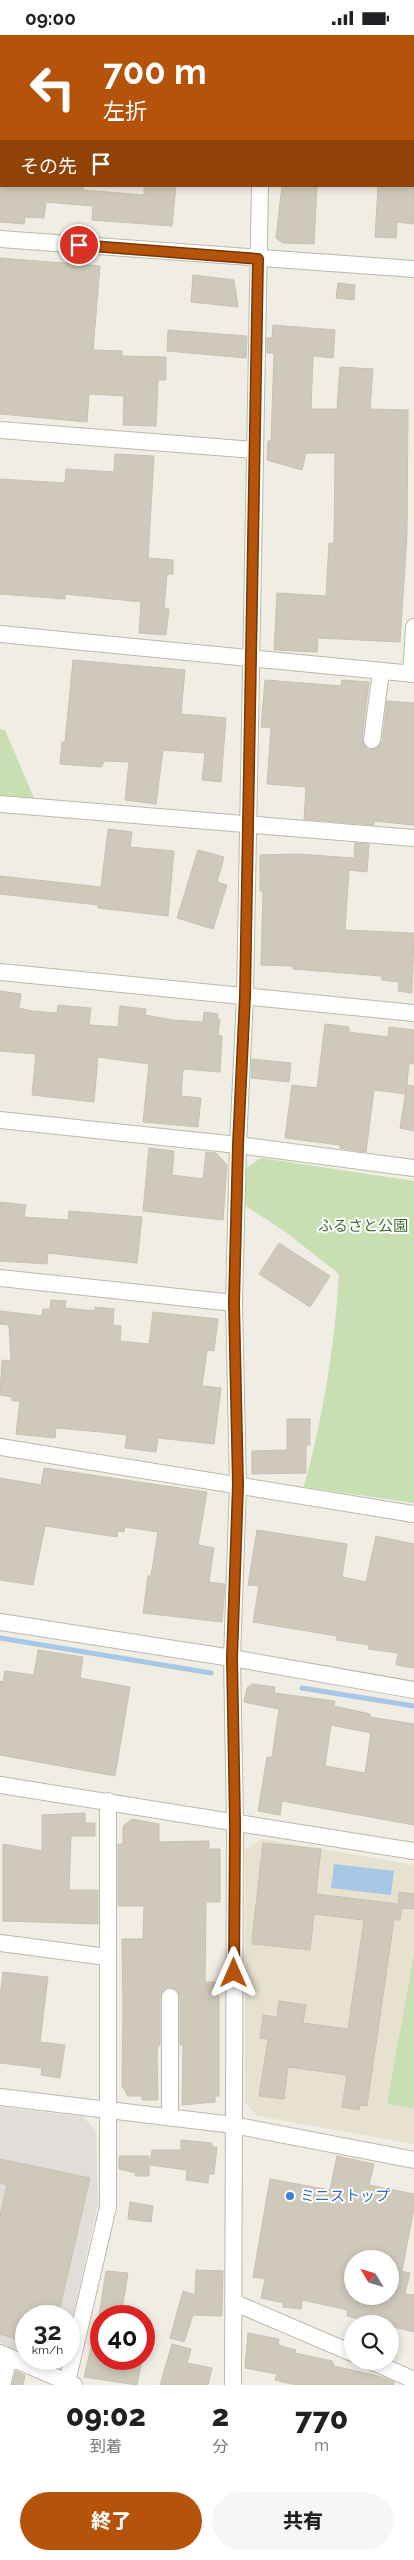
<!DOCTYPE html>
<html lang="ja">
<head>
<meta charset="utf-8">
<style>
	body { margin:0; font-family:Raleway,"Noto Sans JP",sans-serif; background:#f6f6f6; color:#202124; height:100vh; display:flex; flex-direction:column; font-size:19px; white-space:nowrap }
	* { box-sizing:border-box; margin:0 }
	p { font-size:16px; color:#757577 }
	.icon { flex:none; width:28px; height:28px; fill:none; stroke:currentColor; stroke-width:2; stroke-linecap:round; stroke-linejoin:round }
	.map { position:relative; height:2350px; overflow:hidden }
	.side { display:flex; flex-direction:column; background:#fff; flex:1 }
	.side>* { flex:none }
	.banner { position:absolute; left:0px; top:0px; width:415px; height:152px; box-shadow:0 2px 8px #0003; background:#b45309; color:#fff; overflow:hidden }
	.needle { width:32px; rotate:308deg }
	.fabs { position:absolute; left:344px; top:2215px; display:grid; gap:10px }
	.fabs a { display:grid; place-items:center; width:55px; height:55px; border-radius:50%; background:#fff; box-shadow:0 2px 8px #0003; font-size:25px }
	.speed { position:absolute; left:15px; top:2270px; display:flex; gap:10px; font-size:25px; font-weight:700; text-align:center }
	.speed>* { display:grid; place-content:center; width:65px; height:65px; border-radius:50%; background:#fff; box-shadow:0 2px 8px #0003; line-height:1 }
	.speed small { font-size:12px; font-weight:400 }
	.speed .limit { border:8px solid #d22; background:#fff; color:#111 }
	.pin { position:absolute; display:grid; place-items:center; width:42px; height:42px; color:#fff; margin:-21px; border:2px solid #fff; border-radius:50%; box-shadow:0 1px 5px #0007 }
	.me { position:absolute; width:55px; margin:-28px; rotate:0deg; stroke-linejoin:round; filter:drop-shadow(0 0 4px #0008) }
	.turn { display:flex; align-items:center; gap:18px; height:105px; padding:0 20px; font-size:22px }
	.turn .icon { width:65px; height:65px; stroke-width:2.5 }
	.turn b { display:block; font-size:35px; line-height:42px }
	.then { display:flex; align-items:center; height:48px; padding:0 20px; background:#0003; gap:10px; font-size:19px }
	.eta { display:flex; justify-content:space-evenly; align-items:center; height:85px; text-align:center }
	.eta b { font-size:30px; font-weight:800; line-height:35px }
	.button { display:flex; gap:10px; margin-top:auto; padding:10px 20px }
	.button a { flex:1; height:58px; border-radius:30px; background:#b45309; color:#fff; font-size:20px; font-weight:800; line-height:58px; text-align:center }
	.button a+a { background:#f6f6f6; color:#202124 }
	.status { display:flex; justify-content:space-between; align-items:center; height:35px; padding:0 25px; background:#fff; direction:ltr }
	.status svg { height:14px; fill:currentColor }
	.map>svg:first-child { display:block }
</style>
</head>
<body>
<div class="status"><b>09:00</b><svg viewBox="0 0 49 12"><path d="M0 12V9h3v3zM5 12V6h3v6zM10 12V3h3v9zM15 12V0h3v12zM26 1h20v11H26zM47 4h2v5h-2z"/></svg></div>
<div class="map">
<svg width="414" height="2350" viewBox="0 0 414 2350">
	<rect width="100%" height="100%" fill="#efede4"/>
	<!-- industrial -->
	<path fill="#e1ded9" d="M0,2072L83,2082L96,2096L98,2168L69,2298V2281H26V2319L0,2308Z"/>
	<!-- education -->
	<path fill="#e7e2cf" d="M262,1804L414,1830V2109L257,2081L245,2067V1815Z"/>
	<!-- green -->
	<path fill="#c7dfb1" d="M0,694L5,695L34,763L0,760Z
		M261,1123L414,1146V1468L304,1452C323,1382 335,1311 339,1239L287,1198L246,1171L245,1134Z
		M414,1919V2073L387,2069Z"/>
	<!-- water -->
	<path fill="#a6c7e6" d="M334,1829L394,1836L391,1860L331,1853Z"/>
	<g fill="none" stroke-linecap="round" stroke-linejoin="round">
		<!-- stream -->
		<path stroke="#a6c7e6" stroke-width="5" d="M0,1603L211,1638
			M302,1653L414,1671"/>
	</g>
	<!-- building -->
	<path fill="#cfc9bb" stroke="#c9c1af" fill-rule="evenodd" d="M0,151H83V155L144,160V151H176L172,191L92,185L93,171L46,167L44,183L25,182L24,189L0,187Z
		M282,151H317L314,209L283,208L276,203Z
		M378,151H414V189L397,187L396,203L375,202Z
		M0,223L100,231L93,315L122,316V321L166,322V345H158L156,391L123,390L124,361L89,359L87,387L0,379Z
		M193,240L234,245L238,272L191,267Z
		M338,248L355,250L354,265L336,263Z
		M273,290L335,295L333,323L313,321L311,374H337L340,332L373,334L370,374L408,375L407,500L400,607L318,603L317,617L274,615L277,558L326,561L329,508H334L335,418H306L302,435L267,425L268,406H271L274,318H267V303H272Z
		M168,295L247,301L246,323L167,316Z
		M115,419L154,421L148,523L173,525V539H167L164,574H169L166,600L139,598L141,567L65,559V564L0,559V444L65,448L66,434L114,437Z
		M73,625L185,635L181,679L226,683L221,747L202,745L205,718L163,715L156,769L125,765L129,727L105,726L101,732L60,729L62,707H65Z
		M265,645L341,651L342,645L369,647L362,704L366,713L370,715L376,714L382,707L387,666L414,668V790L374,786V790L304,784L306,752L267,749L271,693L261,692Z
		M108,794L132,797L130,812L174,816L168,881L98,873V870L0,859V841L101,852Z
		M355,808L369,809L367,837L349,835L345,895L414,898L412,958L398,956L399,947L382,945V941L293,934V931L261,930L263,856H260V820L298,819L354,823Z
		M198,815L224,822L217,847L227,850L213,894L177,883Z
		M0,956L21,959L19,973L32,976L57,978L58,970L91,973L89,990L118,992L120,971L146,974L145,980L173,985L203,987L204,977L218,979L217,984H220L218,1000L222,1001L220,1037L183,1034L181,1061L201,1063L198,1092L143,1087L149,1029L98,1022L94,1067L32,1060L36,1019L0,1016Z
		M325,989L349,992V997L388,1002L389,992L414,995V1029L409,1028L406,1059L374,1055L366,1117L340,1113V1110L285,1103L292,1050L317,1053Z
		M252,1024L291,1028L289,1047L251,1043Z
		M407,1050L414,1051V1096L400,1093Z
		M149,1113L174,1116L172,1140L203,1144L206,1117L216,1118L227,1130L223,1185L143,1176Z
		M0,1167L26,1170L24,1182L68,1185L69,1176L142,1182L137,1228L48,1218L47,1229L0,1226Z
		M279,1208L330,1241L310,1272L259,1239Z
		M51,1265L66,1266L65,1273L95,1276V1272L114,1274L113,1290L121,1291L120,1306L149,1309L153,1277L218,1284L214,1316L207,1315L202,1351L221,1353L214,1409L158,1403L156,1417L125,1413L127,1400L101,1397L56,1393L55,1403L16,1399L20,1366H12V1362L0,1360L2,1325L11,1326L9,1290L0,1289V1276L42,1281L43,1274H50Z
		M287,1384H310V1410H306V1438L252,1439V1416L287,1415Z
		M44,1433L207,1457L198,1510L214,1513L209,1547L225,1549L222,1587L143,1578L148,1541H151L158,1497L125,1492L124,1497L118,1496L117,1502L45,1491L33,1550L0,1545V1443L41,1450Z
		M257,1495L347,1509L342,1542L366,1547L376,1501L414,1509V1633L396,1630L398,1618L368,1614L369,1610L336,1605L337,1601L253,1587L259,1551L248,1550Z
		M38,1615L83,1622L80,1643L130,1652L115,1741L0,1720V1646L3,1647L5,1636L34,1640Z
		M252,1649L275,1652L274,1658L335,1666L334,1671L370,1679V1682L414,1689V1790L282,1766L280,1780L258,1776L267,1722H272L279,1674L244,1667L247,1653ZM331,1690L371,1698L365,1738L325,1731Z
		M85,1778V1788H95V1801H71L69,1855H98V1889L3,1886V1809L42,1816V1780Z
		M132,1784L159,1789V1807L209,1806V1814H220V1867H206L205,1947H217L218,1962H219V2061H215V2067L182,2070L183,2010H180V1962L178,1957L170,1952L165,1954L160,1962V2010H158L157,2019L158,2065H142V2061H128L122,2051L123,1973L122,1904H143L144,1871H118V1809H123V1791Z
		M263,1808L321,1814L316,1859L398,1869L399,1857L414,1859V1874L402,1873L400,1885H394L367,2071L360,2070L359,2075L342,2072L347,2040L288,2032L284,2064L259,2061L268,2004L260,2003L263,1980L277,1982L279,1966L306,1970L303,1988L348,1994L364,1885L314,1879L310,1915L253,1909L252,1904Z
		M3,1937L48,1942L40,2007L65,2010L60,2043L41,2040L42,2033L0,2028V1962Z
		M181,2105L212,2108V2112H217L214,2139H209L208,2148L186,2145L187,2135L150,2130L152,2115H181Z
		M119,2121H149V2141H135L136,2138L119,2134Z
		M337,2121L374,2129L369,2150L414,2159V2173L402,2236L410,2238L405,2259L414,2260V2297L390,2291V2289H379L347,2281L348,2275L302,2265L301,2274L283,2272V2268L261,2263L265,2244L253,2242L270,2144L330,2155ZM352,2224H390V2261H352Z
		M0,2124L90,2143L58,2281H26V2307L0,2299V2181L7,2150L0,2148Z
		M130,2167L153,2171L151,2187L128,2184Z
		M196,2235L223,2236L222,2281L193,2280L184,2307L170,2303L183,2256L195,2260Z
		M106,2236L128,2238L121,2281H99Z
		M96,2291L101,2292V2324H142L137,2350L84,2342Z
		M248,2298L279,2304L278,2310L296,2315L295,2318L332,2326L334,2331L382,2342L394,2347V2350H295L275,2345L277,2339L245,2333Z
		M172,2309L191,2314L187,2328L212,2333L208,2350H160Z
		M16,2336L25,2340L23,2350H12Z"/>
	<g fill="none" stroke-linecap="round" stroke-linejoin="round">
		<defs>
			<path id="minor" d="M262,1V0
				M0,37H1
				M0,204L414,234
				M0,395L254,415
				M0,599L414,639
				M411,639L414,592
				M372,705L381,636
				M0,769L414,803
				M0,937L414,978
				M0,1085L238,1110L414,1133
				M0,1243L234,1268
				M0,1412L414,1479
				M0,1587L232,1623L414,1655
				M0,1750L414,1816
				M0,1908L107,1922
				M170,1962V2082
				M0,2062L233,2090L414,2125
				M233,2267L352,2318
				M0,2318L74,2350
				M371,2326L414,2345
				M67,2347L108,2172V1766
				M2,2350L9,2322
				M233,2350L235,1787L232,1623L238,1450L234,1268L238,1110L245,961L260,151"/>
		</defs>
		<!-- minor casing -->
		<use href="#minor" stroke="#bcb8ab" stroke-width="18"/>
		<!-- minor -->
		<use href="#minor" stroke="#fff" stroke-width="16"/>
	</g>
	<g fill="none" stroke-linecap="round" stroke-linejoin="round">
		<defs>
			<path id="route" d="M79,210L258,224L245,961L238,1110L234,1268L238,1450L232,1623L235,1787L234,1938"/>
		</defs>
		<!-- route casing -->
		<use href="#route" stroke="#753606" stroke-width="12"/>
		<!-- route -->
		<use href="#route" stroke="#b45309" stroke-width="9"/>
	</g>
	<!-- markers -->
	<circle fill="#3f7fe0" stroke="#fff" stroke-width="2" cx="290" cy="2161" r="5"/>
	<g text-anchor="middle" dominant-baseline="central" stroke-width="4" stroke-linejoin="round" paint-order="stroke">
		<!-- park labels -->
		<g font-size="15" fill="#416a30" stroke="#fff">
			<text x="363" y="1191">ふるさと公園</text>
		</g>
		<!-- shop labels -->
		<g font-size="15" fill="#366cbe" stroke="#fff" text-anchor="start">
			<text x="300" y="2161">ミニストップ</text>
		</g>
	</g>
</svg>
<div class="fabs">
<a><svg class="needle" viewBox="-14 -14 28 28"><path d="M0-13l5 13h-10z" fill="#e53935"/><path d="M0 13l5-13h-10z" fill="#757577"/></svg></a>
<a><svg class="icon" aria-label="search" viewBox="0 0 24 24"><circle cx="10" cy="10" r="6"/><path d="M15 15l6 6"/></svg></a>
</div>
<div class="speed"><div>32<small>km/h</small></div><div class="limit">40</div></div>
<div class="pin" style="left:79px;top:210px;background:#d93025"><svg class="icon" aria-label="arrive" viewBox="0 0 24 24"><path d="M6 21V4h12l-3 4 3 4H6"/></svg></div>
<svg class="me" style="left:234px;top:1938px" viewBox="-20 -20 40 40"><path d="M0-17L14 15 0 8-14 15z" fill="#b45309" stroke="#fff" stroke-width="4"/></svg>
<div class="banner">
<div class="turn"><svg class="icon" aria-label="left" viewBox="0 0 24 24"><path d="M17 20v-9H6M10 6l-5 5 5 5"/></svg><div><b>700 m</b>左折</div></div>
<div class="then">その先<svg class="icon" aria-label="arrive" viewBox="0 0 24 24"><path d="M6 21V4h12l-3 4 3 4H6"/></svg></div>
</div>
</div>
<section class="side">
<div class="eta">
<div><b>09:02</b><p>到着</p></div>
<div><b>2</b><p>分</p></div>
<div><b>770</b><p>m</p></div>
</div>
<div class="button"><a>終了</a><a>共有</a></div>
</section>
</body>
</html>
